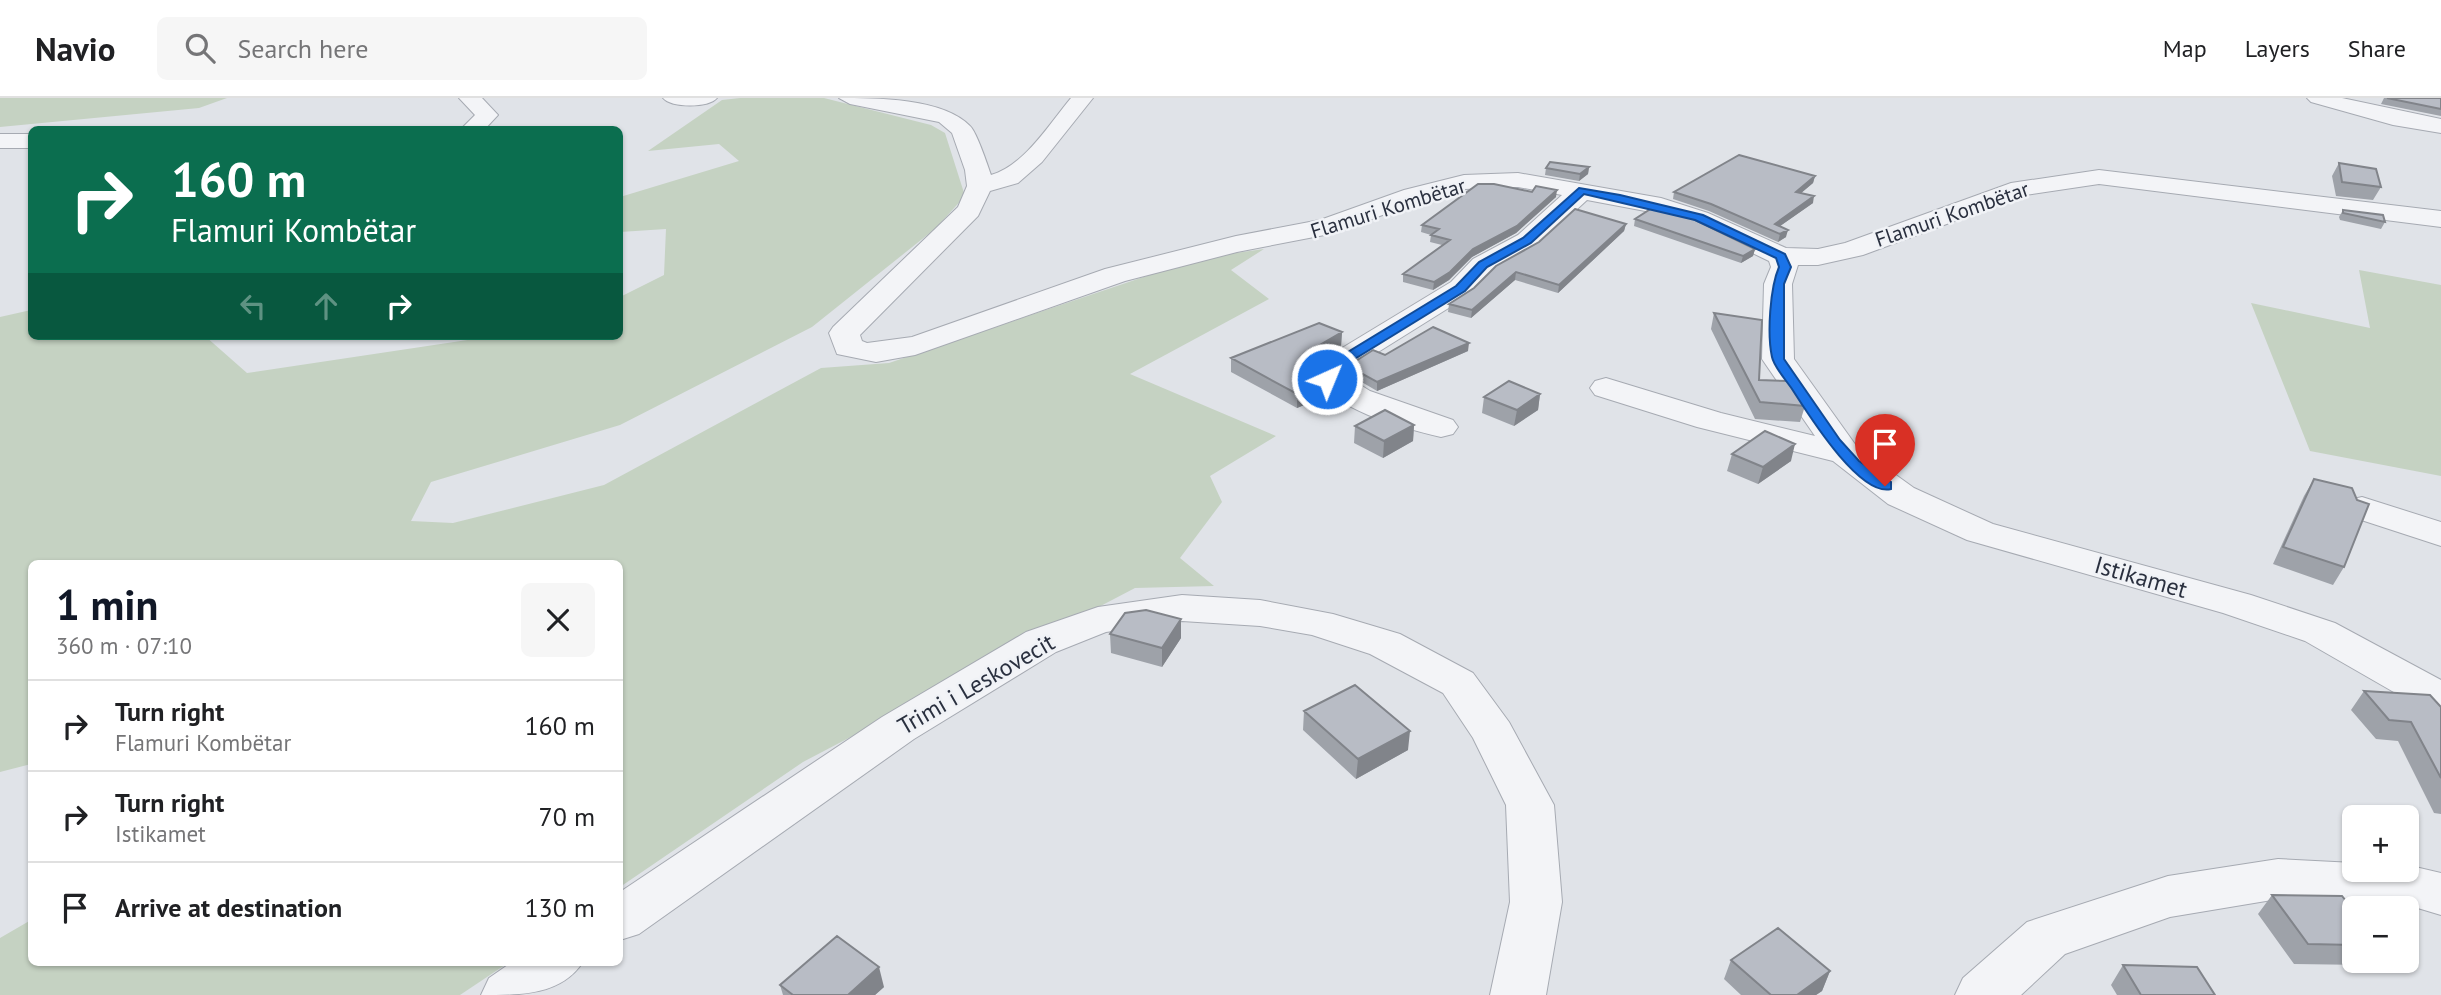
<!DOCTYPE html>
<html lang="en">
<head>
<meta charset="utf-8">
<style>
	body { margin:0; font-family:"PT Sans",sans-serif; background:#f6f6f6; color:#202124; height:100vh; display:flex; flex-direction:column; font-size:26px; white-space:nowrap }
	* { box-sizing:border-box; margin:0 }
	p { font-size:23px; color:#757577 }
	.icon { flex:none; width:38px; height:38px; fill:none; stroke:currentColor; stroke-width:2; stroke-linecap:round; stroke-linejoin:round }
	.map { position:relative; flex:1; overflow:hidden }
	.panel { position:absolute; left:28px; top:462px; width:595px; height:406px; display:flex; flex-direction:column; background:#fff; border-radius:10px; box-shadow:0 2px 5px #0004 }
	.panel>* { flex:none }
	.guide { position:absolute; left:28px; top:28px; width:595px; height:214px; border-radius:10px; box-shadow:0 2px 5px #0004; background:#0b6e4f; color:#fff; overflow:hidden }
	.fabs { position:absolute; left:2342px; top:707px; display:grid; gap:14px }
	.fabs a { display:grid; place-items:center; width:77px; height:77px; border-radius:10px; background:#fff; box-shadow:0 2px 5px #0004; font-size:35px }
	.pin { position:absolute; display:grid; place-items:center; width:60px; height:60px; color:#fff; margin:-72px -30px; border-radius:50% 50% 50% 0; rotate:-45deg; box-shadow:0 0 7px #0007 }
	.pin .icon { rotate:45deg }
	.me { position:absolute; width:77px; margin:-38px; rotate:44deg; stroke-linejoin:round; filter:drop-shadow(0 0 5px #0008) }
	.turn { display:flex; align-items:center; gap:24px; height:147px; padding:0 28px; font-size:32px }
	.turn .icon { width:91px; height:91px; stroke-width:2.5 }
	.turn b { display:block; font-size:49px; line-height:60px }
	.lanes { display:flex; align-items:center; height:66px; padding:0 28px; background:#0003; justify-content:center; gap:35px; direction:ltr }
	.lanes .off { opacity:.35 }
	.round { display:grid; place-items:center; flex:none; width:74px; height:74px; border-radius:10px; background:#f6f6f6 }
	.overview { display:flex; align-items:center; justify-content:space-between; height:119px; padding:0 28px }
	h1 { font-size:42px; font-weight:700; line-height:52px; color:#111827 }
	ul { padding:0; list-style:none }
	li { display:flex; align-items:center; gap:21px; height:91px; padding:0 28px; border-top:2px solid #e0e0e0 }
	li div { flex:1 }
	li b { display:block; font-size:26px }
	li em { font-style:normal }
	header { display:flex; align-items:center; gap:42px; box-sizing:border-box; height:98px; padding:0 35px; background:#fff; border-bottom:2px solid #e0e0e0 }
	header strong { font-size:33px }
	nav { display:flex; gap:38px; margin-inline-start:auto; font-size:24px }
	.search { width:490px; height:63px; background:#f6f6f6; display:flex; align-items:center; gap:18px; box-sizing:border-box; padding:0 24px; border-radius:10px; color:#757577; font-size:26px }
	.map>svg:first-child { display:block }
</style>
</head>
<body>
<header>
<strong>Navio</strong>
<div class="search"><svg class="icon" aria-label="search" viewBox="0 0 24 24"><circle cx="10" cy="10" r="6"/><path d="M15 15l6 6"/></svg>Search here</div>
<nav><a>Map</a><a>Layers</a><a>Share</a></nav>
</header>
<div class="map">
<svg width="2441" height="897" viewBox="0 0 2441 897">
	<rect width="100%" height="100%" fill="#e0e3e8"/>
	<!-- green -->
	<path fill="#c5d2c2" d="M0,0H227L199,10L0,29Z
		M740,0H824L931,27L945,35L965,98L936,130L812,229L620,327L431,384L411,423L453,425L604,387L821,270L889,265L1200,160L1264,151L1231,172L1269,201L1130,276L1276,338L1210,378L1222,404L1180,460L1214,488L1135,490L803,664L620,789V466H32L31,666L0,674V219L31,212L32,238H205L247,275L494,238H620V199L664,177L666,131L620,134V99L739,63L719,46L648,53L722,2Z
		M2359,172L2441,187V378L2310,353L2251,205L2370,230Z
		M31,822L32,864L508,865L460,897H0V840Z"/>
	<g fill="none" stroke-linecap="round" stroke-linejoin="round">
		<defs>
			<path id="minor" d="M459,0H482L498,17L484,32H460L475,17Z
				M663,0H717C709,10 671,10 663,0Z
				M839,0C876,0 943,0 970,28C976,33 988,68 991,77C1024,68 1050,25 1071,0H1093L1042,64L1018,85L990,93L978,118L860,237L862,243L867,245L912,239L1105,171L1236,138L1320,122L1404,92L1464,77L1518,75L1661,100L1708,115L1786,150L1818,151L1845,145L2011,85L2099,72L2441,113V129L2099,86L2025,97L1863,157L1818,167H1798L1792,186L1794,261L1857,349L1914,390L1993,426L2251,497L2335,525L2441,582V616L2425,612L2305,543L2223,515L1967,442L1888,406L1833,363L1697,329L1595,297L1590,290L1595,283L1606,280L1721,315L1815,338L1762,261L1764,186L1771,169L1769,163L1690,125L1656,115L1587,102L1536,149L1493,173L1471,196L1343,276L1370,293L1453,322L1458,329L1453,336L1441,339C1396,328 1336,313 1309,274L1314,267L1451,184L1473,161L1518,137L1562,97L1518,89L1464,91L1422,102L1335,135L1237,154L1125,183L915,257L876,264L837,256L829,235L833,229L958,109L967,88L965,72L952,35L939,24L850,6Z
				M2307,0H2342L2441,21V35L2393,27L2311,4Z
				M0,36H32V50H0Z
				M2362,399L2441,424V448L2349,418L2343,410L2349,402Z
				M1182,497L1260,502L1333,516L1400,536L1473,575L1509,624L1554,707L1562,804L1546,897H1490L1510,804L1506,707L1473,640L1443,595L1370,556L1312,537L1260,528L1182,523L1106,534L1056,554L914,641L639,836L620,842V794L882,619L1026,534L1098,509Z
				M2278,761L2354,765V772H2406V767L2411,768L2441,775V817L2411,808L2278,801L2170,819L2065,856L2021,897H1955L1963,880L2027,824L2168,778Z
				M512,864H583C561,897 523,897 481,897L489,880Z"/>
		</defs>
		<!-- minor casing -->
		<use href="#minor" stroke="#a6aab2" stroke-width="2"/>
		<!-- minor -->
		<use href="#minor" fill="#f3f4f7" fill-rule="evenodd"/>
	</g>
	<!-- wall -->
	<path fill="#9ea2a9" d="M2384,0H2441V18L2381,6Z
		M2339,65L2381,89L2373,102L2336,98L2332,78Z
		M1589,69L1588,76L1579,83L1545,77L1546,70Z
		M1815,78L1813,85L1801,95L1813,105L1780,128L1786,139L1778,144L1709,113L1673,101L1674,94Z
		M1532,94L1556,99L1516,135L1472,159L1449,182L1433,192L1403,184V176L1442,147L1430,144L1431,137L1421,134L1422,127Z
		M2343,112L2385,124L2381,131L2340,122L2339,119Z
		M1635,121L1755,151L1753,158L1741,165L1634,128Z
		M1626,126L1624,133L1558,195L1515,182L1471,220L1448,214L1449,206L1474,190Z
		M1714,215L1759,282L1805,308L1800,324L1755,321L1711,231Z
		M1342,234L1341,248L1312,266L1328,283V297L1297,310L1231,274V260Z
		M1468,253L1377,293L1348,276V268L1385,257Z
		M1540,296L1538,312L1514,328L1482,315L1484,299Z
		M1414,327L1413,343L1383,360L1354,345L1355,328Z
		M1732,356L1791,363L1758,386L1727,373Z
		M2314,381L2357,402L2344,469L2333,487L2273,466L2304,398Z
		M1181,521V540L1162,569L1111,555L1110,536Z
		M2364,593L2441,609V716L2434,715L2398,643L2376,641L2351,612Z
		M1304,613L1408,652L1356,681L1303,632Z
		M2272,797L2354,813V863H2370L2366,867L2294,866L2258,816Z
		M1731,862L1830,873L1822,893L1816,897H1741L1724,881Z
		M2123,867L2215,897H2117L2111,887Z
		M780,887L884,889L875,897H783Z"/>
	<!-- shaded-wall -->
	<path fill="#81848a" d="M1589,69L1588,76L1579,83L1580,76Z
		M1815,78L1813,85L1794,101L1796,94Z
		M1557,92L1556,99L1516,135L1472,159L1449,182L1433,192L1434,184L1473,151Z
		M1814,98L1813,105L1773,133L1775,126Z
		M1626,126L1624,133L1558,195L1559,187Z
		M1788,132L1786,139L1778,144L1780,136Z
		M1755,151L1753,158L1741,165L1743,158Z
		M1516,174L1515,182L1471,220L1472,212Z
		M1342,234L1341,248L1313,265L1306,274L1307,260L1313,251Z
		M1469,245L1468,253L1377,293V284Z
		M1328,283V297L1297,310V296Z
		M1540,296L1538,312L1514,328L1517,312Z
		M1414,327L1413,343L1383,360L1384,343Z
		M1795,346L1791,363L1758,386L1763,369Z
		M1181,521V540L1162,569V550Z
		M1410,633L1408,652L1356,681L1358,661Z
		M879,869L884,889L875,897H848Z
		M1830,873L1822,893L1816,897H1797Z"/>
	<!-- building -->
	<path fill="#b8bcc5" stroke="#81848a" stroke-width="2" d="M2387,0H2441V11Z
		M1739,57L1815,78L1796,94L1814,98L1775,126L1788,132L1780,136L1711,106L1674,94Z
		M1550,64L1589,69L1580,76L1546,70Z
		M2339,65L2376,71L2381,89L2342,84Z
		M1478,86H1494L1532,94L1536,88L1557,92L1517,128L1473,151L1450,174L1434,184L1403,176L1450,142L1431,137L1439,131L1422,127Z
		M1652,110L1691,120L1755,151L1743,158L1635,121Z
		M1575,111L1626,126L1559,187L1516,174L1472,212L1449,206L1474,190L1496,168L1539,144Z
		M2343,112L2383,117L2385,124L2343,115Z
		M1714,215L1762,222L1759,282L1789,283L1805,308L1760,304Z
		M1319,225L1342,234L1313,251L1307,260L1328,283L1297,296L1231,260Z
		M1433,229L1469,245L1377,284L1348,268L1373,252L1385,257Z
		M1509,283L1540,296L1517,312L1484,299Z
		M1385,312L1414,327L1384,343L1355,328Z
		M1765,333L1795,346L1763,369L1732,356Z
		M2314,381L2352,390L2357,402L2369,406L2344,469L2283,449Z
		M1146,512L1181,521L1162,550L1110,536L1125,515Z
		M1355,587L1410,633L1358,661L1304,613Z
		M2364,593L2430,597L2441,609V680L2411,624L2389,622Z
		M2272,797L2342,798L2354,813V847L2308,846Z
		M1778,830L1830,873L1797,897H1771L1731,862Z
		M837,838L879,869L848,897H793L780,887Z
		M2123,867L2197,869L2215,897H2141Z"/>
	<!-- route -->
	<path fill="#1a73e8" stroke="#114b97" stroke-width="2" d="M1579,90L1620,97L1703,117L1785,156L1791,169L1784,186V261L1840,342L1859,363L1891,384V391C1859,399 1807,314 1792,291C1786,282 1774,269 1772,259C1767,236 1770,190 1779,169L1776,160L1695,122L1584,96L1531,145L1487,169L1465,193L1332,275V284H1323L1320,271L1456,188L1479,164L1523,140Z"/>
	<g text-anchor="middle" dominant-baseline="central" stroke-width="5" stroke-linejoin="round" paint-order="stroke">
		<!-- far-street labels -->
		<g font-size="21" fill="#2a303f" stroke="#f0f2f6">
			<text transform="translate(1388 110) rotate(-17)">Flamuri Kombëtar</text>
			<text transform="translate(1952 116) rotate(-19)">Flamuri Kombëtar</text>
		</g>
		<!-- street labels -->
		<g font-size="24" fill="#2a303f" stroke="#f0f2f6">
			<text transform="translate(2141 479) rotate(16)">Istikamet</text>
			<text transform="translate(976 586) rotate(-30)">Trimi i Leskovecit</text>
		</g>
	</g>
</svg>
<div class="fabs">
<a>+</a>
<a>−</a>
</div>
<div class="pin" style="left:1885px;top:388px;background:#d93025"><svg class="icon" aria-label="arrive" viewBox="0 0 24 24"><path d="M6 21V4h12l-3 4 3 4H6"/></svg></div>
<svg class="me" style="left:1327px;top:281px" viewBox="-20 -20 40 40"><circle r="17" fill="#1a73e8" stroke="#fff" stroke-width="3"/><path d="M0-11L8 9 0 5-8 9z" fill="#fff"/></svg>
<div class="guide">
<div class="turn"><svg class="icon" aria-label="right" viewBox="0 0 24 24"><path d="M7 20v-9h11M14 6l5 5-5 5"/></svg><div><b>160 m</b>Flamuri Kombëtar</div></div>
<div class="lanes"><svg class="icon off" aria-label="left" viewBox="0 0 24 24"><path d="M17 20v-9H6M10 6l-5 5 5 5"/></svg><svg class="icon off" aria-label="ahead" viewBox="0 0 24 24"><path d="M12 20V5M6 11l6-6 6 6"/></svg><svg class="icon" aria-label="right" viewBox="0 0 24 24"><path d="M7 20v-9h11M14 6l5 5-5 5"/></svg></div>
</div>
<section class="panel">
<div class="overview"><div><h1>1 min</h1><p>360 m · 07:10</p></div><a class="round"><svg class="icon" aria-label="close" viewBox="0 0 24 24"><path d="M6 6l12 12M18 6L6 18"/></svg></a></div>
<ul>
<li><svg class="icon" aria-label="right" viewBox="0 0 24 24"><path d="M7 20v-9h11M14 6l5 5-5 5"/></svg><div><b>Turn right</b><p>Flamuri Kombëtar</p></div><em>160 m</em></li>
<li><svg class="icon" aria-label="right" viewBox="0 0 24 24"><path d="M7 20v-9h11M14 6l5 5-5 5"/></svg><div><b>Turn right</b><p>Istikamet</p></div><em>70 m</em></li>
<li><svg class="icon" aria-label="arrive" viewBox="0 0 24 24"><path d="M6 21V4h12l-3 4 3 4H6"/></svg><div><b>Arrive at destination</b></div><em>130 m</em></li>
</ul>
</section>
</div>
</body>
</html>
